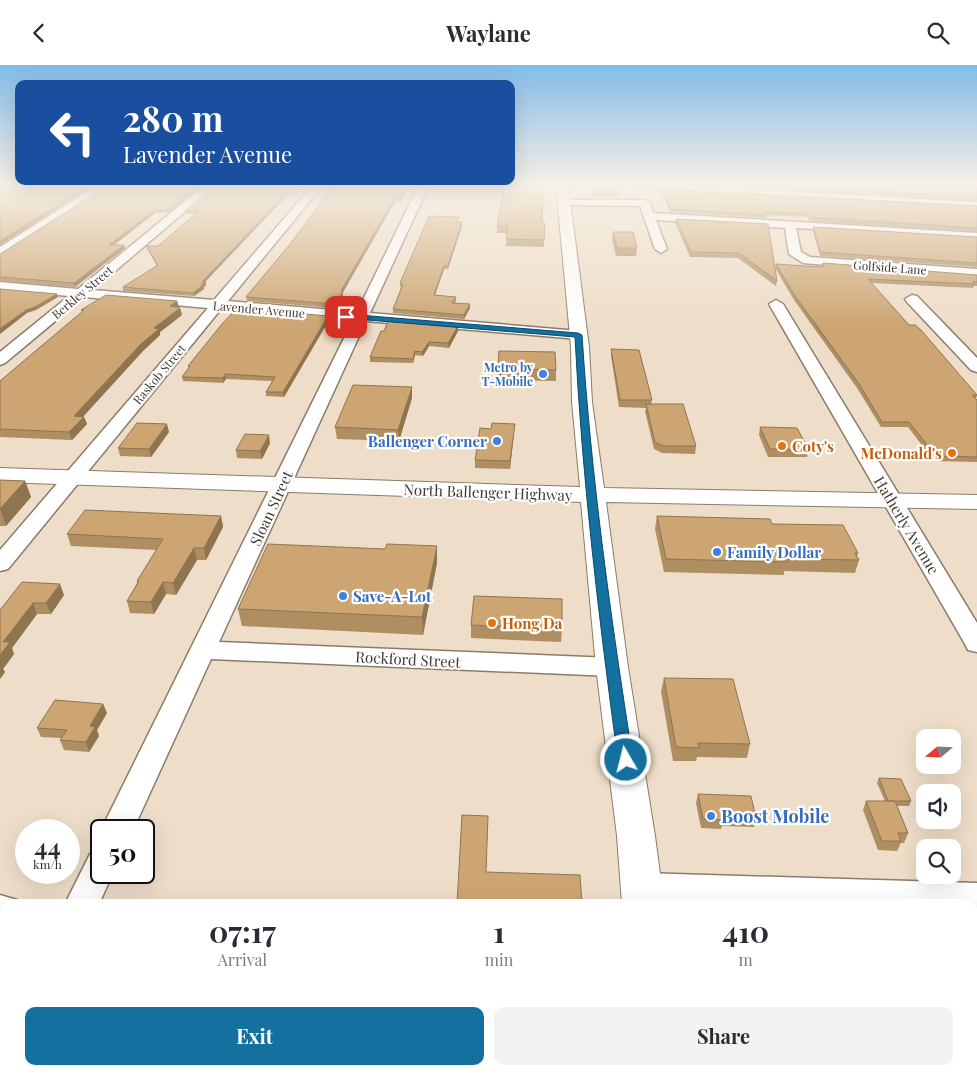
<!DOCTYPE html>
<html lang="en">
<head>
<meta charset="utf-8">
<style>
	body { margin:0; font-family:"Playfair Display",serif; background:#f2f2f3; color:#2b2b33; height:100vh; display:flex; flex-direction:column; font-size:19px; white-space:nowrap }
	* { box-sizing:border-box; margin:0 }
	p { font-size:16px; color:#7c7c81 }
	.icon { flex:none; width:28px; height:28px; fill:none; stroke:currentColor; stroke-width:2; stroke-linecap:round; stroke-linejoin:round }
	.map { position:relative; flex:1; overflow:hidden }
	.details { position:absolute; left:0px; top:834px; width:978px; height:176px; display:flex; flex-direction:column; background:#fff; border-radius:15px 15px 0 0; box-shadow:0 5px 20px #0002 }
	.details>* { flex:none }
	.top-card { position:absolute; left:15px; top:15px; width:500px; height:105px; border-radius:10px; box-shadow:0 5px 20px #0002; background:#1a4fa0; color:#fff; overflow:hidden }
	.needle { width:32px; rotate:251deg }
	.controls { position:absolute; left:916px; top:664px; display:grid; gap:10px }
	.controls a { display:grid; place-items:center; width:45px; height:45px; border-radius:10px; background:#fff; box-shadow:0 5px 20px #0002; font-size:25px }
	.speed { position:absolute; left:15px; top:754px; display:flex; gap:10px; font-size:25px; font-weight:700; text-align:center }
	.speed>* { display:grid; place-content:center; width:65px; height:65px; border-radius:50%; background:#fff; box-shadow:0 5px 20px #0002; line-height:1 }
	.speed small { font-size:12px; font-weight:400 }
	.speed .limit { border:2px solid #111; border-radius:8px; background:#fff; color:#111 }
	.pin { position:absolute; display:grid; place-items:center; width:42px; height:42px; color:#fff; margin:-21px; border-radius:10px; box-shadow:0 2px 8px #0006 }
	.me { position:absolute; width:55px; margin:-28px; rotate:352deg; stroke-linejoin:round; filter:drop-shadow(0 0 4px #0008) }
	.turn { display:flex; align-items:center; gap:18px; height:105px; padding:0 25px; font-size:22px }
	.turn .icon { width:65px; height:65px; stroke-width:2.5 }
	.turn b { display:block; font-size:35px; line-height:42px }
	.eta { display:flex; justify-content:space-evenly; align-items:center; height:85px; text-align:center }
	.eta b { font-size:30px; font-weight:700; line-height:35px }
	.cta { display:flex; gap:10px; margin-top:auto; padding:10px 25px }
	.cta a { flex:1; height:58px; border-radius:10px; background:#13709f; color:#fff; font-size:20px; font-weight:700; line-height:58px; text-align:center }
	.cta a+a { background:#f2f2f3; color:#2b2b33 }
	header { display:flex; justify-content:space-between; align-items:center; height:65px; padding:0 25px; background:#fff; font-size:22px; font-weight:700 }
	.map>svg:first-child { display:block }
</style>
</head>
<body>
<header><svg class="icon" aria-label="back" viewBox="0 0 24 24"><path d="M15 5l-7 7 7 7"/></svg>Waylane<svg class="icon" aria-label="search" viewBox="0 0 24 24"><circle cx="10" cy="10" r="6"/><path d="M15 15l6 6"/></svg></header>
<div class="map">
<svg width="977" height="1009" viewBox="0 0 977 1009">
	<rect width="100%" height="100%" fill="#eeddc8"/>
	<g fill="none" stroke-linecap="round" stroke-linejoin="round">
		<defs>
			<path id="minor" d="M0,120H8L0,124Z
				M98,120H110L0,191V182Z
				M205,120H216L93,225L214,235L313,120H323L228,236L357,247L419,120H429L370,248L579,266L584,267L586,270L584,273L579,274L366,256L219,577L612,593L621,596L625,602L621,608L612,611L211,594L133,765H101L353,255L221,244L8,504L0,506V485L208,243L84,232L5,298L0,300V287L69,231L0,225V217L78,224Z
				M634,120H674L977,137V143L638,124L635,123Z
				M564,135H645L650,138L653,148L977,168V174L796,163L801,187L810,192L977,204V212L803,198L789,189L785,163L656,155L667,184L661,188L655,184L640,141L560,140L559,138L560,136Z
				M912,230L917,231L977,293V307L971,305L907,237L905,234Z
				M776,235L783,239L977,558V587L968,585L965,579L769,239Z
				M101,785V808H113L99,839H65L90,789Z
				M642,808L977,818V848H972V839L642,838L630,833L625,823L630,813Z
				M0,830L17,835L19,839H5V861L0,860Z
				M5,980V1005H22L20,1009H0V982Z"/>
			<path id="major" d="M556,120H568L589,282L592,337L604,423L977,430V444L606,437L628,602L655,771L664,839H622L617,771L596,602L581,437L0,417V403L580,422L572,337L571,282Z
				M637,1005H685V1009H637Z"/>
		</defs>
		<!-- minor casing -->
		<use href="#minor" stroke="#8b7c69" stroke-width="3"/>
		<!-- major casing -->
		<use href="#major" stroke="#8b7c69" stroke-width="2"/>
		<!-- minor -->
		<use href="#minor" fill="#fff" fill-rule="evenodd"/>
		<!-- major -->
		<use href="#major" fill="#fff" fill-rule="evenodd"/>
	</g>
	<!-- wall -->
	<path fill="#af8e62" d="M202,120L168,148H155L114,180H124L125,183L75,222L0,216V189Z
		M215,120H297L205,217L206,220L204,222V224L194,231L123,226V222L157,201L147,184L146,181H158L196,149L186,148L185,146Z
		M332,120H408L400,137H395L390,145L343,227V230L335,243L247,236L246,232L290,179L329,127L328,124Z
		M591,120H617L619,125L618,132H594Z
		M694,120H977V135Z
		M539,121L542,155L545,159L544,182L506,181L507,168H497V161L523,128Z
		M662,124L977,141V167L809,156L808,152L767,150L766,153L670,147L661,127Z
		M676,154L768,159L777,216L776,221L738,193L690,192L675,158Z
		M459,155L458,157H462V161L448,204H444L435,230L456,232V236L455,238L470,239V243L464,254L393,248V244L401,222H400V218Z
		M813,162L977,172V202L820,191L813,166Z
		M613,167L637,183L636,191H616L612,175Z
		M823,198L977,210V221H974L973,223L871,218L909,260L977,330L976,334L977,335V397L934,396L908,362H881L857,323L794,235L775,203L776,199L821,202H822Z
		M177,236L179,242L178,243H180L182,250L160,267V270L143,286L83,352H84L87,359L72,375L0,372V316L82,247L81,245Z
		M329,255L284,332L266,331V327L272,316L226,314L223,318L183,316L182,312L189,303L188,301Z
		M458,261V266L449,283L429,281L423,291L415,290L413,298L370,297V292Z
		M611,284L652,335L651,339L696,381L695,389L662,388L654,384L645,346L646,343L619,342L611,291Z
		M498,304L556,305V316L498,315Z
		M412,322V333L399,376L337,374L335,362Z
		M515,359L510,404L475,403V395L491,364Z
		M760,362L809,385L807,392H768L759,370Z
		M169,367L151,392L120,391L118,383Z
		M270,378L262,394L237,393L236,385Z
		M0,415L25,416L31,432L6,461H0Z
		M221,451L223,462L206,495H197L176,530L166,529L154,549L130,548L127,536L137,518V516L156,485L71,481L67,469Z
		M657,451L772,459L858,488L857,491L859,495L855,508L784,506V510L664,507L655,464Z
		M437,498L423,570L242,561L238,544Z
		M64,530L51,549H37L12,583L14,589L3,604L5,607L0,614V545Z
		M471,560L562,564L561,577L471,573Z
		M664,613L750,679L747,693L697,692L696,696H673L661,626Z
		M103,639L107,648L97,665L99,671L89,687L64,685L60,675L62,673L41,672L37,663Z
		M879,713L911,736L909,741H896L908,768L904,778H901L897,786L878,785L863,745L866,736H885L877,718Z
		M698,729L756,753L754,762L722,761L721,764L701,763L696,738Z
		M74,1005H239L238,1009H75L77,1006Z"/>
	<!-- shaded-wall -->
	<path fill="#8f7450" d="M89,120H94L0,180V176Z
		M198,120H202L168,148L167,145Z
		M294,120H297L204,218L206,217V220L204,222V224L194,231L193,228L202,217Z
		M406,120H408L400,137V134Z
		M395,134V137L343,227V230L335,243V239L341,226Z
		M154,145L155,148L110,183L109,180Z
		M462,157V161L448,204V201Z
		M124,180L125,183L75,222L74,218Z
		M444,201V204L434,233V230Z
		M57,229L58,232L36,245L27,248L0,269V264L26,245Z
		M177,236L179,242L172,247L170,241Z
		M470,239V243L464,254V250Z
		M180,243L182,250L160,267V270L143,286L76,359L74,351L154,263Z
		M328,251L329,255L284,332L283,327Z
		M458,261V266L449,283L448,278Z
		M429,277V281L423,291L422,287Z
		M415,286V290L413,298V294Z
		M225,309L226,314L223,318V313Z
		M412,322V333L399,376L398,365Z
		M84,352L87,359L72,375L69,367Z
		M167,359L169,367L151,392L149,384Z
		M515,359L514,366L510,404V396Z
		M269,370L270,378L262,394L260,386Z
		M25,416L31,432L6,461L0,444Z
		M221,451L223,462L206,495L204,483Z
		M437,481V498L423,570L422,552Z
		M194,483L197,495L176,530L173,518Z
		M163,517L166,529L154,549L151,537Z
		M60,519L64,530L51,549L46,538Z
		M33,538L37,549L12,583L14,589L3,604L5,607L0,614V590L3,577Z
		M103,639L107,648L97,665L99,671L89,687L86,677L90,661Z
		M232,1005H239L238,1009H230Z
		M359,1005H363L362,1009H358Z"/>
	<!-- building -->
	<path fill="#cca572" stroke="#8f7450" d="M5,120H89L0,176V122Z
		M109,120H198L167,145H154L109,180H124L74,218L0,212V189Z
		M215,120H294L202,217H206L201,220H203L193,228L123,222L158,200L146,181H158L199,146H185Z
		M332,120H406L400,134H395L389,142L341,226H343L335,239L246,232L290,179L332,124H328Z
		M524,120L543,121L542,155L545,159L544,175L506,174L508,161H497L503,128H523Z
		M593,120H617L619,125H594Z
		M754,120H977V132Z
		M662,124L977,141V163L810,152L809,149L766,147L767,150L671,144Z
		M429,151L459,152L457,157H462L448,201H444L434,230L456,232L452,238L470,239L464,250L393,244L403,220L400,218Z
		M676,154L768,159L777,216L739,188L691,187Z
		M813,162L977,172V198L820,187Z
		M613,167H633L637,183H617Z
		M823,198L977,210V217L973,216L974,219L868,214L909,260H915L921,265L977,330H972L977,335V392L936,391L909,357H882L859,319L795,231L776,199L821,202L824,201Z
		M0,224L57,229L35,242L26,245L0,264Z
		M106,230L177,236L170,241L180,243L154,263L159,264L141,279L74,351L84,352L69,367L0,364V316L84,245H81Z
		M237,243L328,251L283,327H266L275,312L225,309L223,313L182,312L190,301H188L222,259Z
		M388,256L458,261L448,278L429,277L422,287L415,286L413,294L370,292L381,266H384Z
		M611,284L639,285L652,335H620Z
		M499,286L555,287L556,305L498,304Z
		M353,320L412,322L398,365L335,362Z
		M646,339H683L696,381H663L655,377Z
		M137,358L167,359L149,384L118,383Z
		M492,358L515,359L510,396L475,395L480,363L491,364Z
		M760,362L797,363L809,385L770,384Z
		M245,369L269,370L260,386L236,385Z
		M0,415L25,416L0,444Z
		M85,445L221,451L204,483H194L173,518L163,517L151,537L127,536L139,516H137L163,474L67,469Z
		M657,451L770,454L772,459L843,460L858,488H855L859,495L785,494L787,497L666,494Z
		M268,479L385,484L387,479L437,481L422,552L238,544Z
		M22,517L60,519L46,538H33L3,577H10L0,590V545Z
		M474,531L562,534V564L471,560Z
		M664,613L733,614L750,679L698,678L699,683L676,682Z
		M55,635L103,639L90,661L95,662L86,677L60,675L67,665L37,663Z
		M879,713L901,714L911,736H888Z
		M698,729L751,731L756,753L723,752V755L703,754Z
		M866,736H895L908,768H898L901,776H882Z
		M462,750L488,751L486,807L580,810L582,839H457Z
		M78,1005H232L230,1009H109L98,1006L97,1009H75Z
		M268,1005H359L358,1009H267Z"/>
	<!-- sky -->
	<linearGradient id="sky" x2="0" y2="1"><stop stop-color="#81bbe8"/><stop offset="0.46" stop-color="#f7f0e6"/><stop offset="1" stop-color="#f7f0e6" stop-opacity="0"/></linearGradient>
	<rect width="977" height="261" fill="url(#sky)"/>
	<!-- route -->
	<path fill="#13709f" stroke="#0c4967" d="M346,249L578,268L582,270C591,412 611,555 633,695L631,699L626,701L620,699L618,695C599,555 582,413 575,272L343,253V250Z"/>
	<!-- markers -->
	<g fill="#3f7fe0" stroke="#fff" stroke-width="2">
		<circle cx="543" cy="309" r="5"/>
		<circle cx="497" cy="376" r="5"/>
		<circle cx="717" cy="487" r="5"/>
		<circle cx="343" cy="531" r="5"/>
		<circle cx="711" cy="751" r="5"/>
	</g>
	<g fill="#e8710a" stroke="#fff" stroke-width="2">
		<circle cx="782" cy="381" r="5"/>
		<circle cx="952" cy="388" r="5"/>
		<circle cx="492" cy="558" r="5"/>
	</g>
	<g text-anchor="middle" dominant-baseline="central" stroke-width="4.5" stroke-linejoin="round" paint-order="stroke">
		<!-- far-street labels -->
		<g font-size="12" fill="#413a32" stroke="#fff">
			<text transform="translate(890 202) rotate(4)">Golfside Lane</text>
			<text transform="translate(82 227) rotate(-40)">Berkley Street</text>
			<text transform="translate(259 244) rotate(5)">Lavender Avenue</text>
			<text transform="translate(159 309) rotate(-50)">Raskob Street</text>
		</g>
		<!-- far-shop labels -->
		<g font-size="12" font-weight="bold" fill="#366cbe" stroke="#fff" text-anchor="end">
			<text x="533" y="302">Metro by<tspan x="533" dy="14">T-Mobile</tspan></text>
		</g>
		<!-- shop labels -->
		<g font-size="15" font-weight="bold" fill="#366cbe" stroke="#fff" text-anchor="start">
			<text x="487" y="376" text-anchor="end">Ballenger Corner</text>
			<text x="727" y="487">Family Dollar</text>
			<text x="353" y="531">Save-A-Lot</text>
		</g>
		<!-- food labels -->
		<g font-size="15" font-weight="bold" fill="#c56008" stroke="#fff" text-anchor="start">
			<text x="792" y="381">Coty's</text>
			<text x="942" y="388" text-anchor="end">McDonald's</text>
			<text x="502" y="558">Hong Da</text>
		</g>
		<!-- street labels -->
		<g font-size="15" fill="#413a32" stroke="#fff">
			<text transform="translate(488 427) rotate(2)">North Ballenger Highway</text>
			<text transform="translate(271 443) rotate(-65)">Sloan Street</text>
			<text transform="translate(907 460) rotate(59)">Hatherly Avenue</text>
			<text transform="translate(408 594) rotate(3)">Rockford Street</text>
		</g>
		<!-- near-shop labels -->
		<g font-size="18" font-weight="bold" fill="#366cbe" stroke="#fff" text-anchor="start">
			<text x="721" y="751">Boost Mobile</text>
		</g>
	</g>
</svg>
<div class="controls">
<a><svg class="needle" viewBox="-14 -14 28 28"><path d="M0-13l5 13h-10z" fill="#e53935"/><path d="M0 13l5-13h-10z" fill="#7c7c81"/></svg></a>
<a><svg class="icon" aria-label="sound" viewBox="0 0 24 24"><path d="M4 9h4l5-4v14l-5-4H4zM17 9q2 3 0 6"/></svg></a>
<a><svg class="icon" aria-label="search" viewBox="0 0 24 24"><circle cx="10" cy="10" r="6"/><path d="M15 15l6 6"/></svg></a>
</div>
<div class="speed"><div>44<small>km/h</small></div><div class="limit">50</div></div>
<div class="pin" style="left:346px;top:252px;background:#d93025"><svg class="icon" aria-label="arrive" viewBox="0 0 24 24"><path d="M6 21V4h12l-3 4 3 4H6"/></svg></div>
<svg class="me" style="left:626px;top:695px" viewBox="-20 -20 40 40"><circle r="17" fill="#13709f" stroke="#fff" stroke-width="3"/><path d="M0-11L8 9 0 5-8 9z" fill="#fff"/></svg>
<div class="top-card">
<div class="turn"><svg class="icon" aria-label="left" viewBox="0 0 24 24"><path d="M17 20v-9H6M10 6l-5 5 5 5"/></svg><div><b>280 m</b>Lavender Avenue</div></div>
</div>
<section class="details">
<div class="eta">
<div><b>07:17</b><p>Arrival</p></div>
<div><b>1</b><p>min</p></div>
<div><b>410</b><p>m</p></div>
</div>
<div class="cta"><a>Exit</a><a>Share</a></div>
</section>
</div>
</body>
</html>
